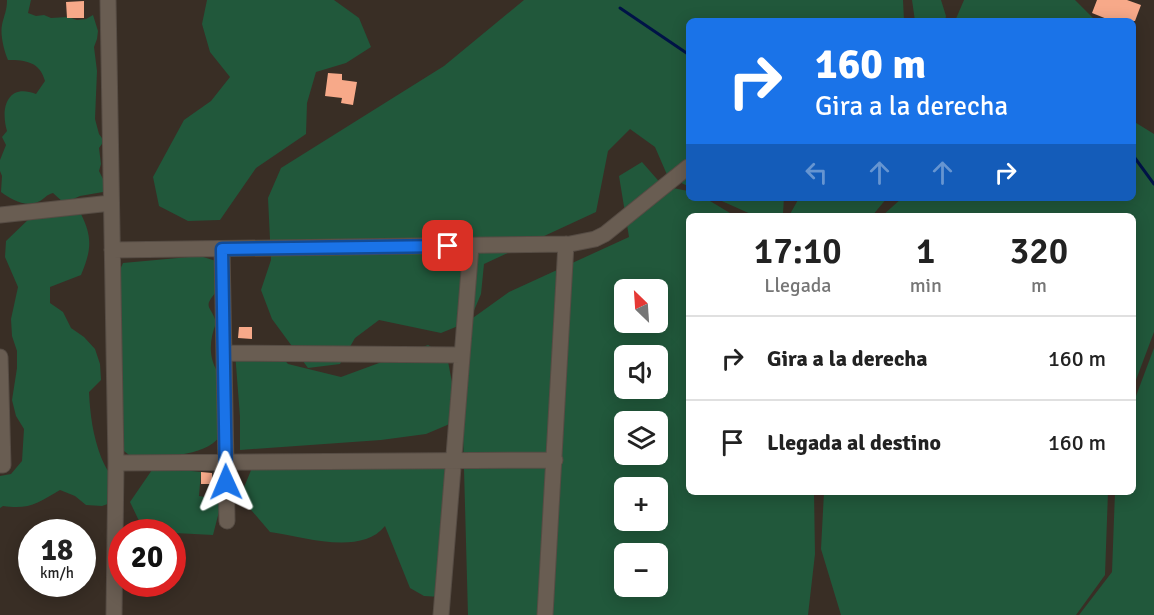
<!DOCTYPE html>
<html lang="es">
<head>
<meta charset="utf-8">
<style>
	body { margin:0; font-family:Signika,sans-serif; background:#f6f6f6; color:#222; height:100vh; display:flex; flex-direction:column; font-size:22px; white-space:nowrap }
	* { box-sizing:border-box; margin:0 }
	p { font-size:20px; color:#767676 }
	.icon { flex:none; width:33px; height:33px; fill:none; stroke:currentColor; stroke-width:2; stroke-linecap:round; stroke-linejoin:round }
	.map { position:relative; flex:1; overflow:hidden }
	.panel { position:absolute; left:686px; top:213px; width:450px; height:282px; display:flex; flex-direction:column; background:#fff; border-radius:9px; box-shadow:0 3px 15px #0003 }
	.panel>* { flex:none }
	.top-card { position:absolute; left:686px; top:18px; width:450px; height:183px; border-radius:9px; box-shadow:0 3px 15px #0003; background:#1a73e8; color:#fff; overflow:hidden }
	.needle { width:39px; rotate:335deg }
	.tools { position:absolute; left:614px; top:279px; display:grid; gap:12px }
	.tools a { display:grid; place-items:center; width:54px; height:54px; border-radius:9px; background:#fff; box-shadow:0 3px 15px #0003; font-size:30px }
	.speed { position:absolute; left:18px; top:519px; display:flex; gap:12px; font-size:30px; font-weight:700; text-align:center }
	.speed>* { display:grid; place-content:center; width:78px; height:78px; border-radius:50%; background:#fff; box-shadow:0 3px 15px #0003; line-height:1 }
	.speed small { font-size:15px; font-weight:400 }
	.speed .limit { border:9px solid #d22; background:#fff; color:#111 }
	.pin { position:absolute; display:grid; place-items:center; width:51px; height:51px; color:#fff; margin:-26px; border-radius:12px; box-shadow:0 3px 9px #0006 }
	.me { position:absolute; width:66px; margin:-33px; rotate:359deg; stroke-linejoin:round; filter:drop-shadow(0 0 4px #0008) }
	.turn { display:flex; align-items:center; gap:21px; height:126px; padding:0 30px; font-size:27px }
	.turn .icon { width:78px; height:78px; stroke-width:2.5 }
	.turn b { display:block; font-size:42px; line-height:51px }
	.lanes { display:flex; align-items:center; height:57px; padding:0 30px; background:#0003; justify-content:center; gap:30px; direction:ltr }
	.lanes .off { opacity:.35 }
	.eta { display:flex; justify-content:space-evenly; align-items:center; height:102px; text-align:center }
	.eta b { font-size:36px; font-weight:600; line-height:42px }
	ul { padding:0; list-style:none }
	li { display:flex; align-items:center; gap:18px; height:84px; padding:0 30px; border-top:2px solid #e0e0e0 }
	li div { flex:1 }
	li b { display:block; font-size:22px }
	li em { font-style:normal }
	.map>svg:first-child { display:block }
</style>
</head>
<body>
<div class="map">
<svg width="1154" height="615" viewBox="0 0 1154 615">
	<rect width="100%" height="100%" fill="#392e25"/>
	<!-- green -->
	<path fill="#21583b" fill-rule="evenodd" d="M7,0H31L28,13L36,16L44,15L51,18L68,17L77,20L86,19L93,15L98,31L97,39L94,47L97,71L95,119L99,134L104,141L99,148L101,164L99,171L106,185L103,192L80,196L64,203L53,193C46,195 45,198 40,201C26,208 12,200 1,192L2,176L0,171V160L6,145L2,137L7,131C0,107 8,83 36,94L45,81C40,62 26,60 8,60C4,51 0,34 2,25C4,15 7,11 7,0Z
		M207,0H334L359,18L371,47L346,63L316,72L307,103L306,134L256,168L220,220L188,221L159,206L153,177L184,120L211,101L230,77L210,52L202,24Z
		M524,0H903L904,21H688V186L668,177L655,147L630,129L608,151L596,212L484,264L481,294L470,320L509,292L629,237L619,176L642,162L663,186L688,191V198H705L735,216H688V492H814L815,554L808,615H468L462,396L463,324L441,333L379,320L355,338L340,364L308,368L272,319L261,290L271,260L268,198L281,168L444,66ZM624,290H657V322H624ZM624,356H657V388H624ZM624,422H657V454H624ZM624,488H657V520H624ZM624,554H657V586H624Z
		M912,0H941L946,16L945,21H915Z
		M964,0H1075L1096,21H955Z
		M1133,121L1154,134V332L1133,388L1132,216H882L902,198H1132Z
		M715,198H784L783,213L753,215Z
		M799,198H887L872,216H789Z
		M65,209L81,214C93,238 91,251 81,275L50,287V303L63,312L71,328L84,337L95,349L100,364L101,380L89,392C90,414 93,436 101,457C109,477 117,477 116,501L102,506L86,505L75,496L60,490C38,503 29,510 3,506L0,508V476L11,474L22,461L24,429L16,416L12,400L17,368V351L12,336L11,319L18,287L5,257L6,241L32,216Z
		M200,256L216,261L217,291C201,309 212,305 216,323C209,341 208,360 220,375L219,437C206,457 157,457 134,459L124,451L119,436L120,270L123,263Z
		M428,345L447,356L459,420L426,434L381,440L240,450V417L235,352H277L288,364L341,377Z
		M1154,348V615H1079L1112,572L1115,492H1132L1133,404Z
		M447,462L441,597L424,596L410,588L385,526C361,556 304,537 270,532L240,497L254,463Z
		M154,467L201,472L199,496L222,500L213,535L156,532L141,525L130,502Z
		M824,492H1108L1105,575L1076,615H841L821,549Z"/>
	<g fill="none" stroke-linecap="round" stroke-linejoin="round">
		<!-- stream -->
		<path stroke="#001347" stroke-width="3" d="M620,8L688,54
			M1132,154L1154,184"/>
	</g>
	<!-- building -->
	<path fill="#f7a989" d="M1097,0H1127L1141,5L1135,21H1112L1092,13Z
		M84,1V18H67L66,2Z
		M328,73L342,74V80L357,82L353,105L341,103L342,98L325,96Z
		M239,327H252V339L238,338Z
		M201,472L212,473V484H201Z"/>
	<g fill="none" stroke-linecap="round" stroke-linejoin="round">
		<defs>
			<path id="minor" d="M108,0L116,463L114,615
				M0,215L111,203
				M222,249L227,521
				M112,250L570,244L595,239L605,234L688,167
				M224,353L462,355
				M0,357L3,465H0
				M116,463L555,460
				M441,615L471,246
				M545,615L566,244"/>
		</defs>
		<!-- minor casing -->
		<use href="#minor" stroke="#564c44" stroke-width="17"/>
		<!-- minor -->
		<use href="#minor" stroke="#695d52" stroke-width="15"/>
	</g>
	<g fill="none" stroke-linecap="round" stroke-linejoin="round">
		<defs>
			<path id="route" d="M226,482L222,249L448,246"/>
		</defs>
		<!-- route casing -->
		<use href="#route" stroke="#114b97" stroke-width="15"/>
		<!-- route -->
		<use href="#route" stroke="#1a73e8" stroke-width="10"/>
	</g>
</svg>
<div class="tools">
<a><svg class="needle" viewBox="-14 -14 28 28"><path d="M0-13l5 13h-10z" fill="#e53935"/><path d="M0 13l5-13h-10z" fill="#767676"/></svg></a>
<a><svg class="icon" aria-label="sound" viewBox="0 0 24 24"><path d="M4 9h4l5-4v14l-5-4H4zM17 9q2 3 0 6"/></svg></a>
<a><svg class="icon" aria-label="layers" viewBox="0 0 24 24"><path d="M12 4l9 5-9 5-9-5zM3 14l9 5 9-5"/></svg></a>
<a>+</a>
<a>−</a>
</div>
<div class="speed"><div>18<small>km/h</small></div><div class="limit">20</div></div>
<div class="pin" style="left:448px;top:246px;background:#d93025"><svg class="icon" aria-label="arrive" viewBox="0 0 24 24"><path d="M6 21V4h12l-3 4 3 4H6"/></svg></div>
<svg class="me" style="left:226px;top:482px" viewBox="-20 -20 40 40"><path d="M0-17L14 15 0 8-14 15z" fill="#1a73e8" stroke="#fff" stroke-width="4"/></svg>
<div class="top-card">
<div class="turn"><svg class="icon" aria-label="right" viewBox="0 0 24 24"><path d="M7 20v-9h11M14 6l5 5-5 5"/></svg><div><b>160 m</b>Gira a la derecha</div></div>
<div class="lanes"><svg class="icon off" aria-label="left" viewBox="0 0 24 24"><path d="M17 20v-9H6M10 6l-5 5 5 5"/></svg><svg class="icon off" aria-label="ahead" viewBox="0 0 24 24"><path d="M12 20V5M6 11l6-6 6 6"/></svg><svg class="icon off" aria-label="ahead" viewBox="0 0 24 24"><path d="M12 20V5M6 11l6-6 6 6"/></svg><svg class="icon" aria-label="right" viewBox="0 0 24 24"><path d="M7 20v-9h11M14 6l5 5-5 5"/></svg></div>
</div>
<section class="panel">
<div class="eta">
<div><b>17:10</b><p>Llegada</p></div>
<div><b>1</b><p>min</p></div>
<div><b>320</b><p>m</p></div>
</div>
<ul>
<li><svg class="icon" aria-label="right" viewBox="0 0 24 24"><path d="M7 20v-9h11M14 6l5 5-5 5"/></svg><div><b>Gira a la derecha</b></div><em>160 m</em></li>
<li><svg class="icon" aria-label="arrive" viewBox="0 0 24 24"><path d="M6 21V4h12l-3 4 3 4H6"/></svg><div><b>Llegada al destino</b></div><em>160 m</em></li>
</ul>
</section>
</div>
</body>
</html>
